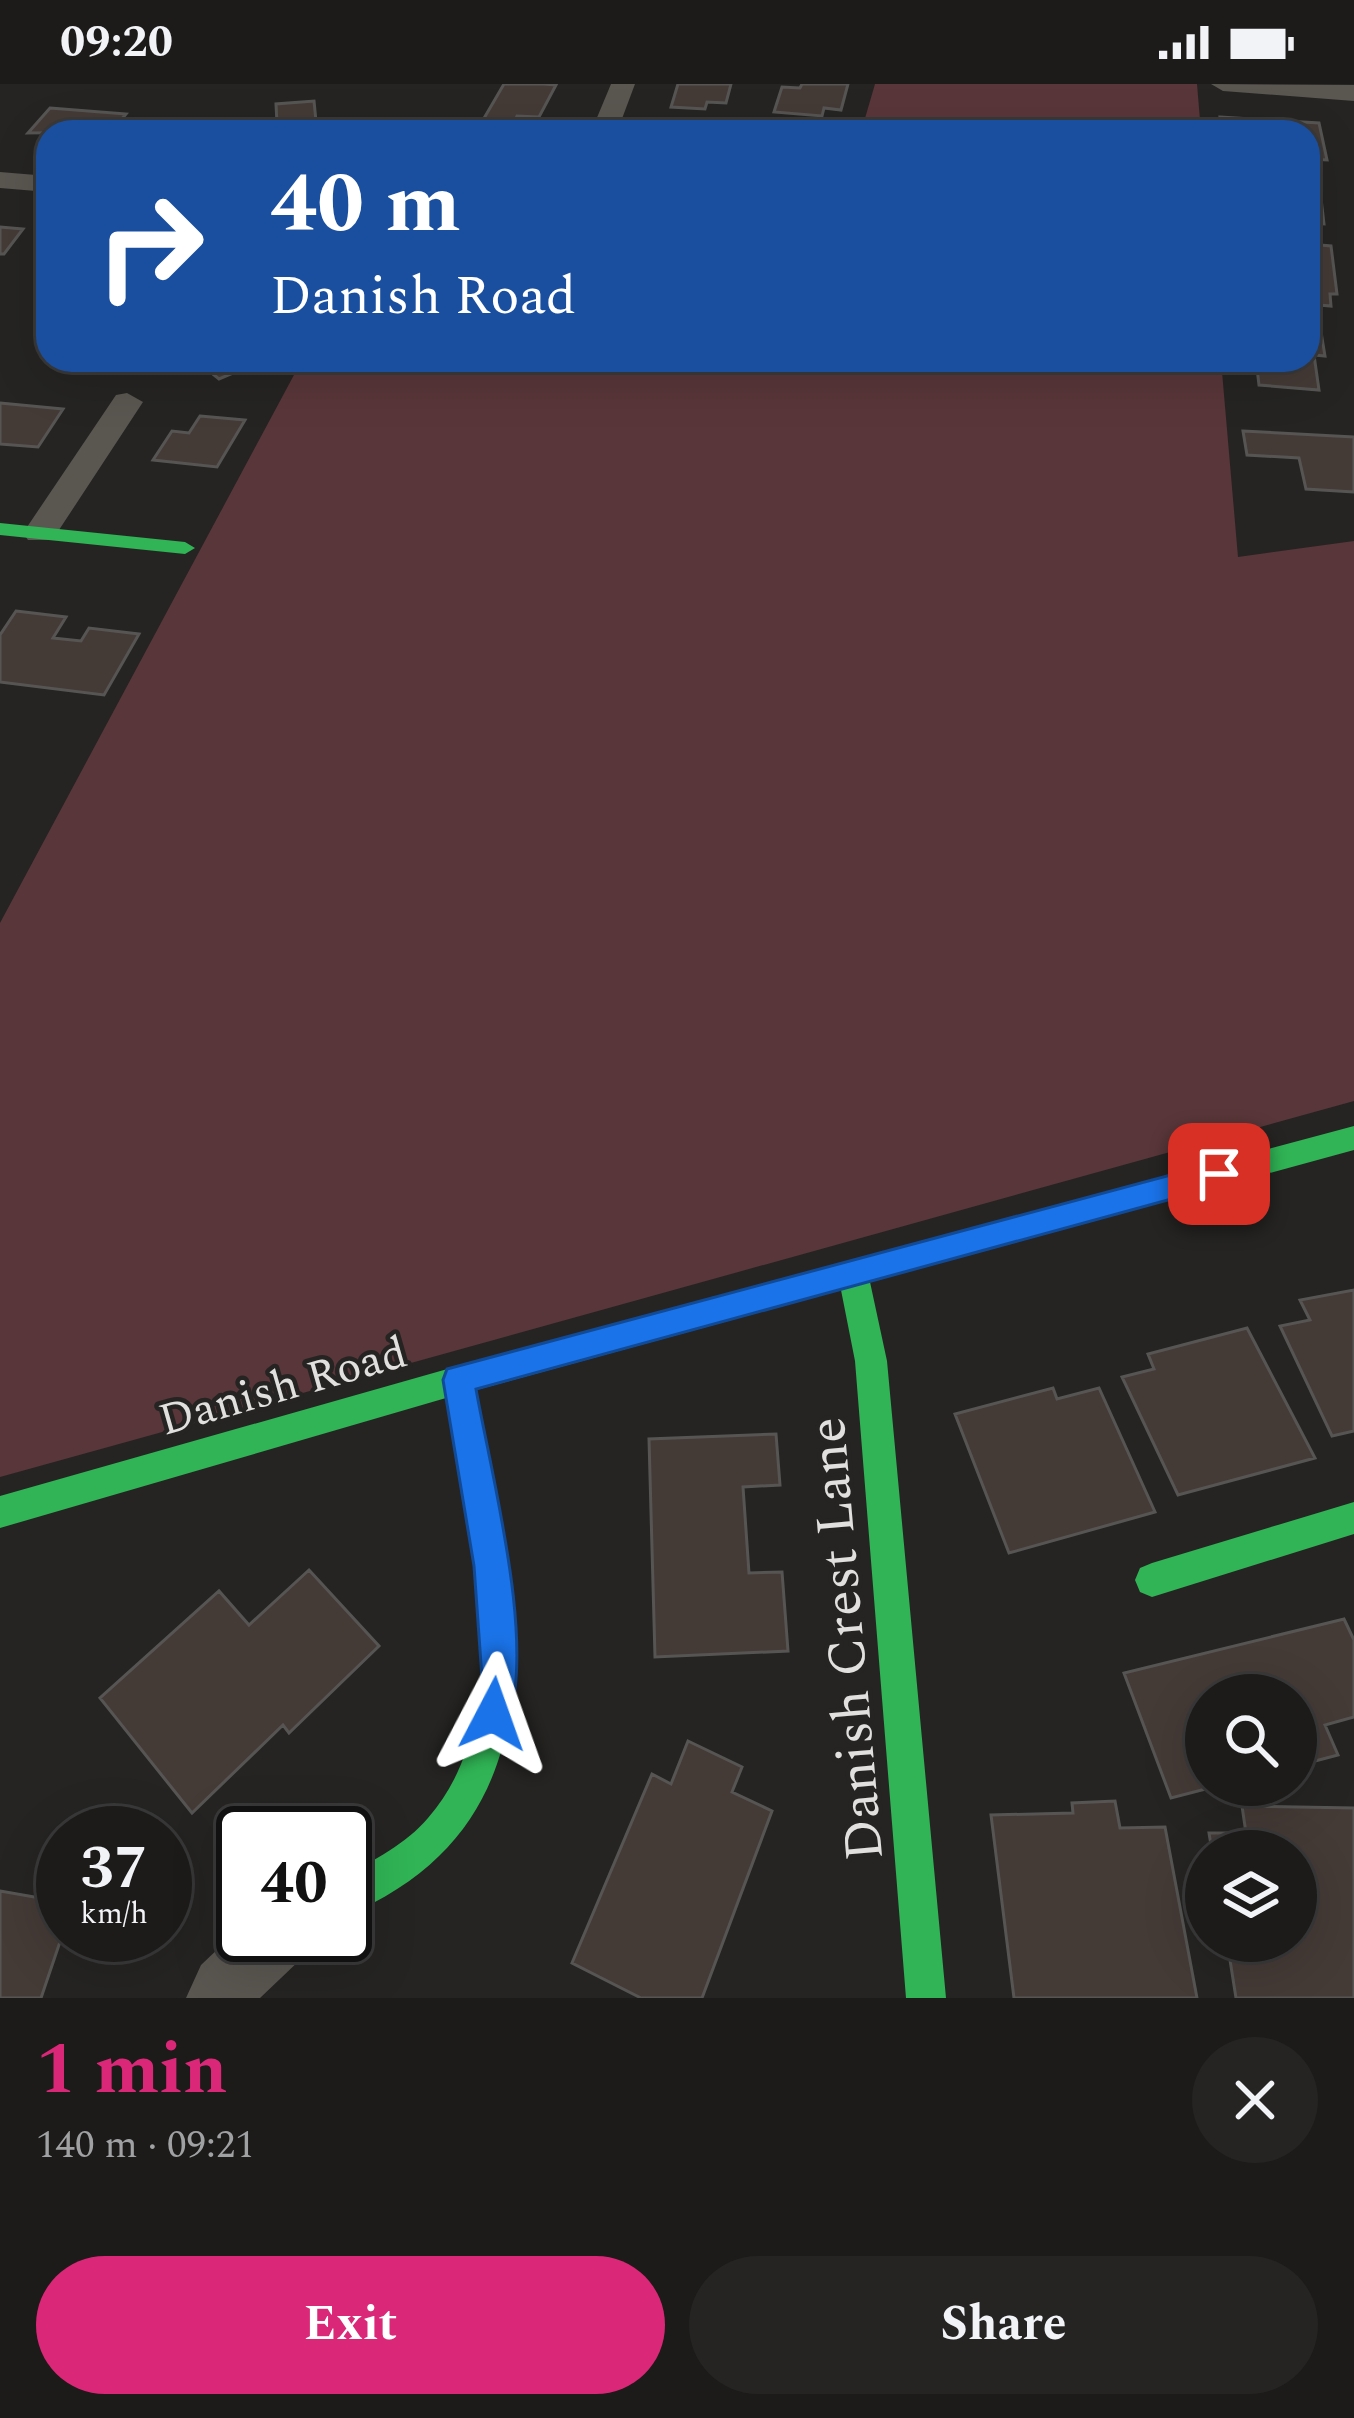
<!DOCTYPE html>
<html lang="en">
<head>
<meta charset="utf-8">
<style>
	body { margin:0; font-family:Spectral,serif; background:#252423; color:#f1f3f6; height:100vh; display:flex; flex-direction:column; font-size:45px; white-space:nowrap }
	* { box-sizing:border-box; margin:0 }
	p { font-size:39px; color:#a0a1a2 }
	.icon { flex:none; width:66px; height:66px; fill:none; stroke:currentColor; stroke-width:2; stroke-linecap:round; stroke-linejoin:round }
	.map { position:relative; height:1914px; overflow:hidden }
	.drawer { display:flex; flex-direction:column; background:#1c1b1a; flex:1 }
	.drawer>* { flex:none }
	.guide { position:absolute; left:36px; top:36px; width:1284px; height:252px; border-radius:36px; box-shadow:0 12px 48px #0002,0 0 0 3px #3a3939; background:#1a4fa0; color:#fff; overflow:hidden }
	.fabs { position:absolute; left:1185px; top:1590px; display:grid; gap:24px }
	.fabs a { display:grid; place-items:center; width:132px; height:132px; border-radius:50%; background:#1c1b1a; box-shadow:0 12px 48px #0002,0 0 0 3px #3a3939; font-size:60px }
	.speed { position:absolute; left:36px; top:1722px; display:flex; gap:24px; font-size:60px; font-weight:700; text-align:center }
	.speed>* { display:grid; place-content:center; width:156px; height:156px; border-radius:50%; background:#1c1b1a; box-shadow:0 12px 48px #0002,0 0 0 3px #3a3939; line-height:1 }
	.speed small { font-size:30px; font-weight:400 }
	.speed .limit { border:6px solid #111; border-radius:18px; background:#fff; color:#111 }
	.pin { position:absolute; display:grid; place-items:center; width:102px; height:102px; color:#fff; margin:-51px; border-radius:24px; box-shadow:0 6px 18px #0006 }
	.me { position:absolute; width:132px; margin:-66px; rotate:4deg; stroke-linejoin:round; filter:drop-shadow(0 0 9px #0008) }
	.turn { display:flex; align-items:center; gap:42px; height:252px; padding:0 36px; font-size:54px }
	.turn .icon { width:156px; height:156px; stroke-width:2.5 }
	.turn b { display:block; font-size:84px; line-height:102px }
	.round { display:grid; place-items:center; flex:none; width:126px; height:126px; border-radius:63px; background:#252423 }
	.head { display:flex; align-items:center; justify-content:space-between; height:204px; padding:0 36px }
	h1 { font-size:72px; font-weight:700; line-height:90px; color:#db2777 }
	.primary-button { display:flex; gap:24px; margin-top:auto; padding:24px 36px }
	.primary-button a { flex:1; height:138px; border-radius:72px; background:#db2777; color:#fff; font-size:48px; font-weight:700; line-height:138px; text-align:center }
	.primary-button a+a { background:#252423; color:#f1f3f6 }
	.status { display:flex; justify-content:space-between; align-items:center; height:84px; padding:0 60px; background:#1c1b1a; direction:ltr }
	.status svg { height:33px; fill:currentColor }
	.map>svg:first-child { display:block }
</style>
</head>
<body>
<div class="status"><b>09:20</b><svg viewBox="0 0 49 12"><path d="M0 12V9h3v3zM5 12V6h3v6zM10 12V3h3v9zM15 12V0h3v12zM26 1h20v11H26zM47 4h2v5h-2z"/></svg></div>
<div class="map">
<svg width="1354" height="1914" viewBox="0 0 1354 1914">
	<rect width="100%" height="100%" fill="#252423"/>
	<!-- green -->
	<path fill="#593639" d="M875,0H1197L1201,48H861Z
		M302,276H1221L1238,473L1354,457V1017L0,1393V839Z"/>
	<!-- building -->
	<path fill="#443a36" stroke="#565554" stroke-width="3" d="M504,0H544L556,1L539,33L517,32L514,39L483,36Z
		M678,0H731L726,19L707,18L705,25L671,23Z
		M802,0H848L841,26L824,24L822,32L774,28L782,3L800,4Z
		M314,17L316,37L277,40L276,20Z
		M50,24L126,30L111,48L28,49Z
		M1220,33L1319,39L1327,76L1308,75V48H1222Z
		M141,36L218,41L213,48H132Z
		M1308,105L1320,106L1324,140L1308,139Z
		M0,143L23,145L4,170H0Z
		M1308,160L1331,162L1337,210H1330L1331,222L1308,220Z
		M1308,247L1321,248L1325,272L1314,271L1319,306L1259,301L1256,276H1308Z
		M202,276H264L219,295L198,278Z
		M0,319L63,325L38,363L0,360Z
		M200,332L245,336L217,383L153,376L172,347L189,349Z
		M1243,347L1354,353V408L1306,405L1299,374L1247,371Z
		M16,527L66,533L53,554L81,557L89,544L139,550L104,611L0,598V551Z
		M1354,1206V1347L1332,1352L1280,1242L1310,1236L1300,1216Z
		M1247,1244L1315,1374L1178,1411L1122,1293L1154,1285L1148,1270Z
		M1053,1304L1057,1315L1099,1304L1155,1428L1009,1469L955,1330Z
		M776,1350L780,1401L743,1403L749,1489L782,1488L788,1567L655,1573L649,1355Z
		M309,1486L379,1562L289,1649L283,1641L192,1729L100,1614L219,1507L249,1541Z
		M1344,1535L1354,1556V1633L1325,1641L1338,1671L1296,1682V1611H1206V1701H1221L1171,1714L1124,1589Z
		M688,1657L742,1683L732,1708L772,1727L702,1914H641L572,1879L652,1690L671,1700Z
		M1115,1717L1120,1744L1165,1743L1197,1914H1014L991,1731L1073,1729L1072,1719Z
		M1242,1722L1354,1724V1914H1236L1227,1857H1296V1767H1212L1209,1749H1246Z
		M0,1807L63,1818V1849L41,1914H0Z"/>
	<g fill="none" stroke-linecap="round" stroke-linejoin="round">
		<!-- street -->
		<path fill="#5a5751" fill-rule="evenodd" d="M611,0H635L617,48H591Z
			M1211,0L1354,1V17L1223,7Z
			M0,88L48,92V108L0,104Z
			M127,309L143,318L57,449L52,456H28L23,449L116,311Z
			M243,1841V1851H311L302,1874L260,1914H186L201,1881Z"/>
		<!-- fast -->
		<path fill="#30b455" fill-rule="evenodd" d="M0,439L185,458L195,464L185,470L0,451Z
			M1354,1042V1066L870,1198L887,1277L946,1914H906L855,1277L841,1206L476,1306C516,1499 577,1736 345,1832V1792C374,1776 406,1760 428,1734C521,1628 470,1437 446,1314L0,1444V1412L458,1282Z
			M1354,1418V1450L1152,1513L1140,1508L1135,1496L1140,1484L1152,1479Z"/>
	</g>
	<!-- route -->
	<path fill="#1a73e8" stroke="#114b97" stroke-width="3" d="M1219,1078L1229,1081L1233,1090L1229,1099L1219,1102L476,1305C491,1390 538,1565 506,1643L493,1648L480,1643L475,1630L482,1594L474,1482L443,1296L447,1285Z"/>
	<g text-anchor="middle" dominant-baseline="central" stroke-width="9" stroke-linejoin="round" paint-order="stroke">
		<!-- street labels -->
		<g font-size="45" fill="#e1e0df" stroke="#262422">
			<text transform="translate(283 1303) rotate(-16)">Danish Road</text>
		</g>
		<!-- near-street labels -->
		<g font-size="54" fill="#e1e0df" stroke="#262422">
			<text transform="translate(847 1555) rotate(-95)">Danish Crest Lane</text>
		</g>
	</g>
</svg>
<div class="fabs">
<a><svg class="icon" aria-label="search" viewBox="0 0 24 24"><circle cx="10" cy="10" r="6"/><path d="M15 15l6 6"/></svg></a>
<a><svg class="icon" aria-label="layers" viewBox="0 0 24 24"><path d="M12 4l9 5-9 5-9-5zM3 14l9 5 9-5"/></svg></a>
</div>
<div class="speed"><div>37<small>km/h</small></div><div class="limit">40</div></div>
<div class="pin" style="left:1219px;top:1090px;background:#d93025"><svg class="icon" aria-label="arrive" viewBox="0 0 24 24"><path d="M6 21V4h12l-3 4 3 4H6"/></svg></div>
<svg class="me" style="left:493px;top:1630px" viewBox="-20 -20 40 40"><path d="M0-17L14 15 0 8-14 15z" fill="#1a73e8" stroke="#fff" stroke-width="4"/></svg>
<div class="guide">
<div class="turn"><svg class="icon" aria-label="right" viewBox="0 0 24 24"><path d="M7 20v-9h11M14 6l5 5-5 5"/></svg><div><b>40 m</b>Danish Road</div></div>
</div>
</div>
<section class="drawer">
<div class="head"><div><h1>1 min</h1><p>140 m · 09:21</p></div><a class="round"><svg class="icon" aria-label="close" viewBox="0 0 24 24"><path d="M6 6l12 12M18 6L6 18"/></svg></a></div>
<div class="primary-button"><a>Exit</a><a>Share</a></div>
</section>
</body>
</html>
